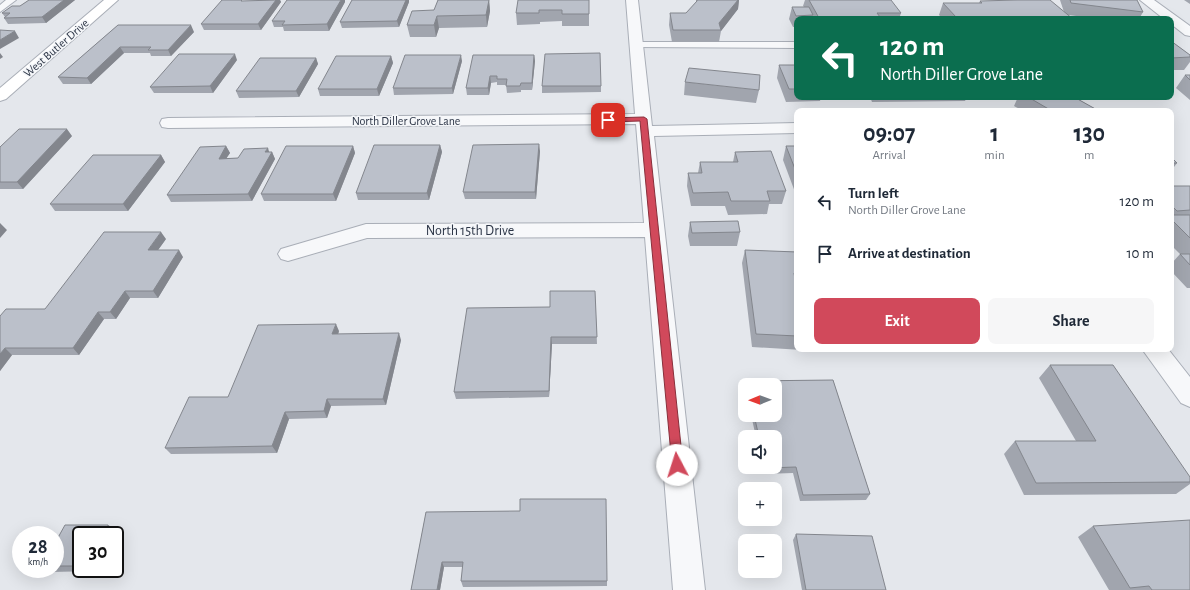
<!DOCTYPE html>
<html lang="en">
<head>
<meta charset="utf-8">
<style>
	body { margin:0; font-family:"Alegreya Sans",sans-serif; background:#f6f6f7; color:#1f2937; height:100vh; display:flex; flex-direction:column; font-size:15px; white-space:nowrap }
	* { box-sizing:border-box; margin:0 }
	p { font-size:13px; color:#747a83 }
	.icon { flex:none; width:22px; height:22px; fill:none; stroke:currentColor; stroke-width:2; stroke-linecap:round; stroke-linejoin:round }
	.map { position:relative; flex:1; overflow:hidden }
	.panel { position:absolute; left:794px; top:108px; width:380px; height:244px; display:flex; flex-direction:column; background:#fff; border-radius:8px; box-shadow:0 4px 16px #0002 }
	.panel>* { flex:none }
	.top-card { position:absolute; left:794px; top:16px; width:380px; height:84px; border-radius:8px; box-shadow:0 4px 16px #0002; background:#0b6e4f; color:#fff; overflow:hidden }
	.needle { width:26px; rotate:269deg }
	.fabs { position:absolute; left:738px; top:378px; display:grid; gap:8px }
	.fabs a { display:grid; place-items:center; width:44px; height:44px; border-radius:8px; background:#fff; box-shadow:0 4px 16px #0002; font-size:20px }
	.speed { position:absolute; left:12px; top:526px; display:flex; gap:8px; font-size:20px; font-weight:700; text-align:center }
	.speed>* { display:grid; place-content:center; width:52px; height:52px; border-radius:50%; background:#fff; box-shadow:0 4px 16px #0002; line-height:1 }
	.speed small { font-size:10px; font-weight:400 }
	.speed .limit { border:2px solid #111; border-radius:6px; background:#fff; color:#111 }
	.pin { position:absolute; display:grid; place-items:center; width:34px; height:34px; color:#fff; margin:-17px; border-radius:8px; box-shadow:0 2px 6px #0006 }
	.me { position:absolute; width:44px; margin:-22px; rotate:355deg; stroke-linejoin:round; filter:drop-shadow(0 0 3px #0008) }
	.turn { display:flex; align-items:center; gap:14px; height:84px; padding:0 20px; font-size:18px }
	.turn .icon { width:52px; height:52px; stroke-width:2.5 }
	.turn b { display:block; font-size:28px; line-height:34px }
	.eta { display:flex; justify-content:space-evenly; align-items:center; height:68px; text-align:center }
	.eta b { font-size:24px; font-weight:700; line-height:28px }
	.action { display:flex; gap:8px; margin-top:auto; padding:8px 20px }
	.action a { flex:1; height:46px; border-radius:8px; background:#d1495b; color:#fff; font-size:16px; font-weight:700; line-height:46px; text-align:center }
	.action a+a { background:#f6f6f7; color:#1f2937 }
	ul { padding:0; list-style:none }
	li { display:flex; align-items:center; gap:12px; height:52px; padding:0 20px }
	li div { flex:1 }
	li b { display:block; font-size:15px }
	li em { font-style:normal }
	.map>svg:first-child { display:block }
</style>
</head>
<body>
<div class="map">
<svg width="1190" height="590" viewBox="0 0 1190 590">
	<rect width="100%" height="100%" fill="#e4e7ec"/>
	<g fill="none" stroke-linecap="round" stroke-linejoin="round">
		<defs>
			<path id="lane" d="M6,0H16L0,12V5Z
				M637,42H797V48L634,47L632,45Z"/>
			<path id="street" d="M626,0H638L652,126L797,123V133L654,136L705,590H673L645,237L367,238L288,261L281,259L278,254L281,249L366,224L644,223L636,124L168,128L162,127L160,123L162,119L168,118L635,114Z
				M1140,0H1154L1190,26V36L1185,35L1171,24V19H1164Z
				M1142,349H1168L1190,377V407L1181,403Z"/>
			<path id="secondary" d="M104,0H118L6,99L0,101V88Z"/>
		</defs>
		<!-- lane casing -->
		<use href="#lane" stroke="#a9aeb7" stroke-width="2"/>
		<!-- street casing -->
		<use href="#street" stroke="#a9aeb7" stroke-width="2"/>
		<!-- secondary casing -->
		<use href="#secondary" stroke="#a9aeb7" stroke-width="2"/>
		<!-- lane -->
		<use href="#lane" fill="#f7f8fa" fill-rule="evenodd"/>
		<!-- street -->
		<use href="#street" fill="#f7f8fa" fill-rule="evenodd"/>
		<!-- secondary -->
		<use href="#secondary" fill="#fff" fill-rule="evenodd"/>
	</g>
	<!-- wall -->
	<path fill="#a1a5ae" d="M29,0H75L46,23L8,24L4,18L5,17L2,13L20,6Z
		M260,0H280L281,2L261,30H204L201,24L248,1H260Z
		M352,0H409V2L399,27L342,28L340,22Z
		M438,0H489L490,11L487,27L439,28L436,37H410L407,25L434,10Z
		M589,0V26H562V21L540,22V24L517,25L516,13Z
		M696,0H739L738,9L721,31L719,42H672L669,25L670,13H686L696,3Z
		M805,0H809L901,13L899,19H797V27H793L789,19L792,7H804L803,6Z
		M1060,0H1137L1143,12L1139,19H1101L1068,15L1073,19H927L928,17H941L939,15L943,3H979L980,1L1064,12Z
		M1184,0H1190V4Z
		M345,2L329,31H284L283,27H274L272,21Z
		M118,25L194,32L171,56H151L150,53H124L91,84H63L58,77Z
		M1171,41L1190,55V62L1184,70H1171Z
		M534,55L535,61L532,90H521V92L507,93L506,85H497V82L491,83L489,95H467L466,88Z
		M391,56L393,63L379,96H320L318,89Z
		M316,58L318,64L299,97L239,98L236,91Z
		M237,60L213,93H154L150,87Z
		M462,61L453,94L394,95L393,88Z
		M779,65H797V97H821L820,101L786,102L777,78Z
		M1185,75H1190V100L1176,88Z
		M685,82L759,90L756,103L684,95Z
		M542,86H601V92L542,93Z
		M870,97H967L965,101L872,102Z
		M1018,97H1074L1099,111H1023L1014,106Z
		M72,136L23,189H0V147Z
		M440,145L442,152L429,200H358L356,193Z
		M226,146L230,153L226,158H238L272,152L275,159L252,201L171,202L167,195Z
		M353,146L355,153L336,201H264L261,194Z
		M786,146H797V192H795L783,160Z
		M540,151L536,199H465L463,192Z
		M735,152L786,191L782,204H769L767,214L728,215L725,206H691L687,186L688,173H698L700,162H733Z
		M161,155L165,162L128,211H55L50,204Z
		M1171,157L1177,163L1171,171Z
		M1171,185L1172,186H1190V288H1187L1171,271V264L1180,254L1171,245Z
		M690,222L740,232L737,246H690L688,236Z
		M166,239L158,250L183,257L158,298H130L116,319H104L79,355H12L0,371V316L45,309Z
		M745,250L797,252V287H796L797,290V349H802V350L752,347L742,263Z
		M595,291L597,344H552L549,397L456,399L454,392L550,307Z
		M339,331L338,334L401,340L386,405L331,406L327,418L289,419L277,453L171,454L165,448L228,397Z
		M1050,365L1190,477V484L1176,494L1024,495L1004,454L1015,441H1076L1039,378Z
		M833,380L870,494L866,500L800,501L793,473L764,474L762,467H775V437H756L751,415H775V385H746L747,381Z
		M426,512L607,581V586L463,587L461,581L463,567H444L440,590H411Z
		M108,525L116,530L113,535H81V569H97L96,571L51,572L46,569H55V543Z
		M1093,526L1190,590H1109L1078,537Z
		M796,534L886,590H802L793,540Z"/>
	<!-- shaded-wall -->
	<path fill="#83868d" d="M64,0H75L46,23L42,17Z
		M276,0H280L281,2L261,30L258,24Z
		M341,0H345V2L329,31L327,24Z
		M406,0H409V2L399,27L397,21Z
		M489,0L490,11L487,27L486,15Z
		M738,0H739L738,9L721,31L719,23Z
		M437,16L439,28L436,37L434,25Z
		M191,25L194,32L171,56L168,50Z
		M15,31L19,38L0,49V40Z
		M120,47L124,53L91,84L87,78Z
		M0,53L3,57L0,59Z
		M235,54L237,60L213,93L210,86Z
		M461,55L462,61L453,94L452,88Z
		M534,55L535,61L532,90V83Z
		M391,56L393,63L379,96L377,89Z
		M316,58L318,64L299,97L296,91Z
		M490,76L491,83L489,95L488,88Z
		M67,129L72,136L23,189L17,182Z
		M539,144L540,151L536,199L535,192Z
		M440,145L442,152L429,200L427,193Z
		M226,146L230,153L222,165L219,159Z
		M353,146L355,153L336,201L333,194Z
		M268,148L270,155L272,152L275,159L252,201L248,194L265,152Z
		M161,155L165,162L128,211L123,204Z
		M0,223L7,230L0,238Z
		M161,232L166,239L153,257L148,250Z
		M179,250L183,257L158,298L153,291Z
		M125,291L130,298L116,319L110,312Z
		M98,312L104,319L79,355L73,348Z
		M336,324L339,331L336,341L332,334Z
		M399,333L401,340L386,405L383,399Z
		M551,337L552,344L549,397V391Z
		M5,348L12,355L0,371V354Z
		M327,399L331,406L327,418L324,411Z
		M285,412L289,419L277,453L272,446Z
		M108,525L116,530L113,535H103Z
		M442,562L444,567L440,590H437Z"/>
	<!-- building -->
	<path fill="#bbc0ca" stroke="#83868d" d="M29,0H64L42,17L4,18L10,13H2L12,6H20Z
		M222,0H242L241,1L276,0L258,24H201Z
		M287,0H341L327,24L282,25L285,21H272Z
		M352,0H406L397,21L340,22Z
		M438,0H489L486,15L437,16L434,25H407L412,11L434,10Z
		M518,0H589V14H562V10H539V13H516Z
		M697,0H738L719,23L721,30H673L670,13H686L697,1Z
		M809,0H891L901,13H877L880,17L819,18Z
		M1017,0H1050L1073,19H929L928,17H956L943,3H982L980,1Z
		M1070,0H1137L1143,12L1071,3Z
		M792,7H809L813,15L796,16Z
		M118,25H191L168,50H148L151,47H120L87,78L58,77Z
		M0,30L15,31L0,40Z
		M1171,41L1190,55V57L1171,58Z
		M600,53L601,86H542L545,54Z
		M179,54H235L210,86L150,87Z
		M405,55H461L452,88H393Z
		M473,55H534L532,83H521L520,86H506L507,79H497V76H490L488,88H466Z
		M336,56H391L377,89H318Z
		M260,58H316L296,91H236Z
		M779,65H797V89H789Z
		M689,68L760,75L759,90L685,82Z
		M1185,75H1190V80Z
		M1028,97H1074L1099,111H1052Z
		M19,129H67L17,182H0V147Z
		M539,144L535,192H463L473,145Z
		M374,145H440L427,193H356Z
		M226,146L219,159L238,158L244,149L268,148L265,152H272L248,194L167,195L200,147Z
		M286,146H353L333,194H261Z
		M786,146H797V174Z
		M771,151L786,191H767L770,201H731L728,192L693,193L688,173H702L700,162H738L735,152Z
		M93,155H161L123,204H50Z
		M1171,157L1177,163H1171Z
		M1171,185L1172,186H1190V210L1177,211L1171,205Z
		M1171,215H1190V238L1171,219Z
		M738,221L740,232L692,233L690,222Z
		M104,232H161L148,250H179L153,291H125L110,312H98L73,348H5L0,354V316L6,309H45Z
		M745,250L797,252V273H794L797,290V336L756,334Z
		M1180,254H1190V265Z
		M550,291H595L597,337H551L549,391L454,392L467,308L550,307Z
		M336,324L332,334L399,333L383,399H327L324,411L285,412L272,446L165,448L189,397H228L258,325Z
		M1050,365H1113L1190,477V482L1036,483L1015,441H1096Z
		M833,380L870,494L803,495L796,467L766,468V467H775V437H759L754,415H775V385H748L747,381Z
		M520,499H606L607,581H461L463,562H442L437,590H411L426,512L520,511Z
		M1190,520V590H1152L1149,586L1130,588L1093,526Z
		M65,525H108L103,535H81V566H55V543Z
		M796,534L872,536L886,590H806Z"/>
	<!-- route -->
	<path fill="#d1495b" stroke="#882f3b" d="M644,117L647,119L683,465L681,468L677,470L673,468L672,465L640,121L608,122L605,120L608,118Z"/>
	<g text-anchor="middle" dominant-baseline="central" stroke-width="3" stroke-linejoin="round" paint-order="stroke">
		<!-- far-street labels -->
		<g font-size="12" fill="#2b3445" stroke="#f4f6f9">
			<text transform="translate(56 48) rotate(-41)">West Butler Drive</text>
			<text x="406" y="121">North Diller Grove Lane</text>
		</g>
		<!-- street labels -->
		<g font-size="14" fill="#2b3445" stroke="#f4f6f9">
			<text x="470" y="231">North 15th Drive</text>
		</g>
	</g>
</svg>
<div class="fabs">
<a><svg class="needle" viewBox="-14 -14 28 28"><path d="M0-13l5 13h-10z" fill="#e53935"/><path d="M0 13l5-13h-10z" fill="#747a83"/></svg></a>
<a><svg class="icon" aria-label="sound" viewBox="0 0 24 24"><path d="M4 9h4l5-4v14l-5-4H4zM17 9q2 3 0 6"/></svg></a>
<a>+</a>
<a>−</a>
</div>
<div class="speed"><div>28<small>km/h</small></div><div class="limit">30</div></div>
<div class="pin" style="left:608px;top:120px;background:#d93025"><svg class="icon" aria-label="arrive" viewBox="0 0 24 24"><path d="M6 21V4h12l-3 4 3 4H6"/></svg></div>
<svg class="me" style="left:677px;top:465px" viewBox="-20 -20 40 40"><circle r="19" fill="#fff"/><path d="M0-13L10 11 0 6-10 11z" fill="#d1495b"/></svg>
<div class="top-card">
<div class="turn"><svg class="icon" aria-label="left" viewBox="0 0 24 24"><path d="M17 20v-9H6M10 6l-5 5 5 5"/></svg><div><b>120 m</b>North Diller Grove Lane</div></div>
</div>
<section class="panel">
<div class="eta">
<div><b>09:07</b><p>Arrival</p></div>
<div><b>1</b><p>min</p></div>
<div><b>130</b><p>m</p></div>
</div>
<ul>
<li><svg class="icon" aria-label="left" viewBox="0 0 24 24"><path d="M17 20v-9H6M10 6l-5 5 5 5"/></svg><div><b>Turn left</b><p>North Diller Grove Lane</p></div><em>120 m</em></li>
<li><svg class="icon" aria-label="arrive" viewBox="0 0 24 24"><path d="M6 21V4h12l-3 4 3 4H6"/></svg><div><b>Arrive at destination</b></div><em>10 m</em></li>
</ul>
<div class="action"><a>Exit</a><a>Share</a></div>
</section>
</div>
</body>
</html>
